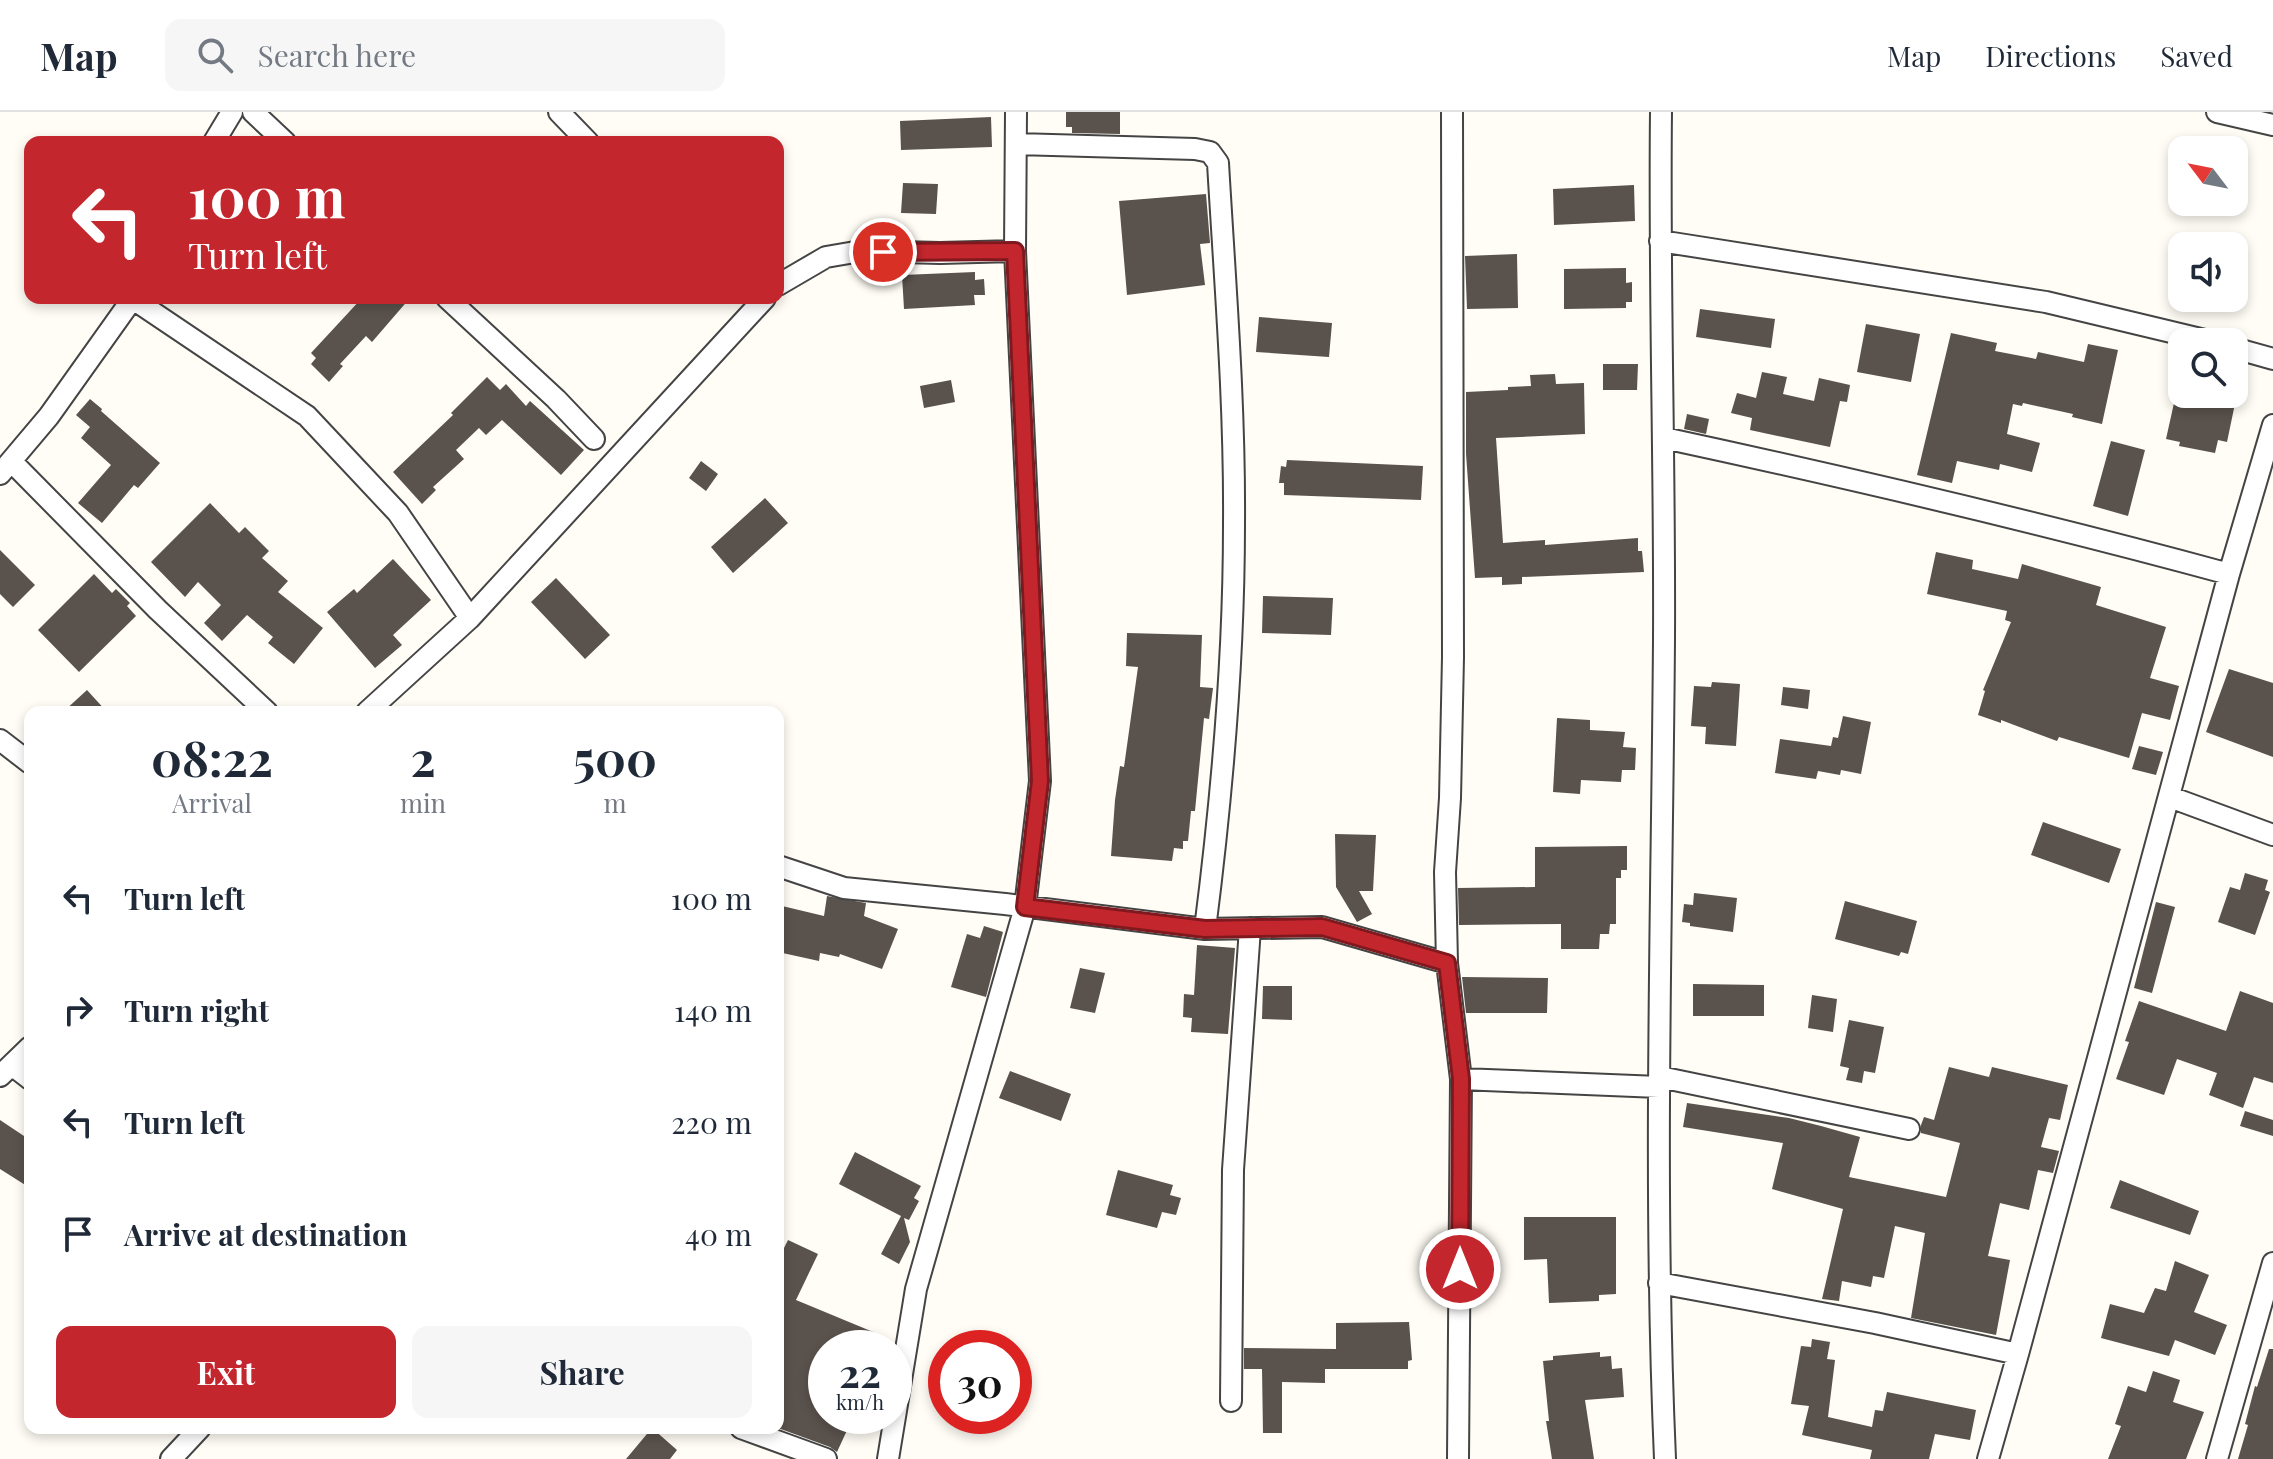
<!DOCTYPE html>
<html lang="en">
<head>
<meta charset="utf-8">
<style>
	body { margin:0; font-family:"Playfair Display",serif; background:#f6f6f7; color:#1f2937; height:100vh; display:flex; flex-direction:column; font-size:30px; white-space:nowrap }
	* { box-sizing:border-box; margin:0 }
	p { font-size:26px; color:#747a83 }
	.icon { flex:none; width:44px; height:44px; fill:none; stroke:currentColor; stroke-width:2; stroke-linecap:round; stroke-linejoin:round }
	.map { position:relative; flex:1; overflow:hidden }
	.side { position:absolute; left:24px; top:594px; width:760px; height:728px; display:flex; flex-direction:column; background:#fff; border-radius:16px; box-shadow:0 4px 12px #0003 }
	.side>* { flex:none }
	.top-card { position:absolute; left:24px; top:24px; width:760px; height:168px; border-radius:16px; box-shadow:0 4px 12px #0003; background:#c4262e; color:#fff; overflow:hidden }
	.needle { width:52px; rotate:302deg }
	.fabs { position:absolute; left:2168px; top:24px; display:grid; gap:16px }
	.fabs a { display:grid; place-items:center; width:80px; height:80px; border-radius:16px; background:#fff; box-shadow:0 4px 12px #0003; font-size:40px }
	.speed { position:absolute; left:808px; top:1218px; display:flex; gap:16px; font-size:40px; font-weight:700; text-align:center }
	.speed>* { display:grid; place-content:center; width:104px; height:104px; border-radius:50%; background:#fff; box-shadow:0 4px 12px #0003; line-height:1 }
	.speed small { font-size:20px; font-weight:400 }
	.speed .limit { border:12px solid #d22; background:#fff; color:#111 }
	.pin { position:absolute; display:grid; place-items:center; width:68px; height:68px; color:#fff; margin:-34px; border:4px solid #fff; border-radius:50%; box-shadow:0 2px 8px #0007 }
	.me { position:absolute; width:88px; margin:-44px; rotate:0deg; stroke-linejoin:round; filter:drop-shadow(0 0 6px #0008) }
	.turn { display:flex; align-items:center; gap:28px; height:168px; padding:0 32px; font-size:36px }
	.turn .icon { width:104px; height:104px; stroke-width:2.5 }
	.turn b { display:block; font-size:56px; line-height:68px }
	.eta { display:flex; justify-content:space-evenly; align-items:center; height:136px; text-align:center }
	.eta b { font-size:48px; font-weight:700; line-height:56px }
	.button { display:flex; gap:16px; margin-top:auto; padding:16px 32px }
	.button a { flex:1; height:92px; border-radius:16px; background:#c4262e; color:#fff; font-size:32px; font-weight:700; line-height:92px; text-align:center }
	.button a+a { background:#f6f6f7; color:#1f2937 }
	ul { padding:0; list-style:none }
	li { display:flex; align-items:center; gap:24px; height:112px; padding:0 32px }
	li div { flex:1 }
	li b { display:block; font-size:30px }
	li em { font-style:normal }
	header { display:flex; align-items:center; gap:48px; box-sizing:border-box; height:112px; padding:0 40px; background:#fff; border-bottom:2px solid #e0e1e3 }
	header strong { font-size:38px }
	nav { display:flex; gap:44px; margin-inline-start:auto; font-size:28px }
	.search { width:560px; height:72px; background:#f6f6f7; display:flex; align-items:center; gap:20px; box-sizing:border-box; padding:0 28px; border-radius:16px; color:#747a83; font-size:30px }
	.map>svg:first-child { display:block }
</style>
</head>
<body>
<header>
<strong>Map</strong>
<div class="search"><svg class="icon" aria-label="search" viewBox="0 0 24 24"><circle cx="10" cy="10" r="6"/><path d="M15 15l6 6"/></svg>Search here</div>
<nav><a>Map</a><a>Directions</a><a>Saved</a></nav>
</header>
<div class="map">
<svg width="2273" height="1347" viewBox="0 0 2273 1347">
	<rect width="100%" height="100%" fill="#fffdf5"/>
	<!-- building -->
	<path fill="#5a524d" d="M1066,0H1120V22L1072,21V15H1066Z
		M991,5L992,35L901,38L900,9Z
		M903,71L938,72L936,102L901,101Z
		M1634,73L1635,109L1554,113L1553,77Z
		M1206,82L1210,131L1200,132L1205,173L1127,183L1119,89Z
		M1517,142L1518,196L1467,197L1465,144Z
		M1626,156V171L1632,170V190H1626V196L1564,197V157Z
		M975,160V168L984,167L985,183H974L975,193L904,197L902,163Z
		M362,186H410L372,230L366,224L340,252L343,254L329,270L311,252L316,246L311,241Z
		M1700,197L1775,207L1771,236L1696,225Z
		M1259,205L1332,211L1329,245L1256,240Z
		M1866,212L1920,222L1911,270L1857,260Z
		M1951,221L1997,231L1995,239L2036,247L2038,240L2084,250L2088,232L2118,238L2102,312L2072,305L2073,302L2023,291L2022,294L2013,292L2007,322L2040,331L2032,360L2000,352L1999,358L1957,349L1952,371L1917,363Z
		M1603,252H1638L1637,278H1603Z
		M1762,260L1787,265L1783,282L1814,289L1819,266L1850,273L1847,290L1840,289L1830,335L1750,318L1752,306L1731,301L1737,281L1756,286Z
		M1555,262L1556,272L1584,271L1585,322L1496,326L1503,431L1545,428V433L1638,426V439H1642L1644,460L1522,465V472L1502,473V465L1475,466L1466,342V280L1508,278V275L1531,274L1530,263Z
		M487,265L500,278L506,272L526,294L530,289L584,338L561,363L502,308L486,323L479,316L456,338L464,347L433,375L436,378L422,392L393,360L453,303L451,301Z
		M951,268L955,290L924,296L920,274Z
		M2176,282H2237L2227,330L2218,328L2215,341L2179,334L2180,330L2166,327Z
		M90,287L102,297L101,299L160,351L138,376L134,373L102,411L78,391L111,353L81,326L90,315L76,303Z
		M1687,302L1709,307L1706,322L1684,317Z
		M2111,329L2145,338L2128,404L2093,394Z
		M1287,348L1423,354L1421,388L1284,383V371H1279L1281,354L1286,355Z
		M701,349L718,362L706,379L689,366Z
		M765,386L788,411L733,461L711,435Z
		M210,391L239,421L245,415L269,439L262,446L288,469L278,480L323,516L294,552L268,531L273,525L247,503L222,529L204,511L221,493L198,470L185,485L151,450Z
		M0,438L35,473L13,495L0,482Z
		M1936,440L1973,448L1972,457L2018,467L2022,452L2101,475L2096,493L2166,515L2150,566L2179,574L2170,608L2142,601L2129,646L2059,625L2057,629L2001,608V611L1978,603L1985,579L1983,578L2011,510L2005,508L2007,499L1927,482Z
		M393,447L431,488L393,523L402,533L375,556L327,500L354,477L357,481Z
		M94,462L112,481L116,477L130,491L127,494L136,504L79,560L38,518Z
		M556,466L610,523L585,547L531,490Z
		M1263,484L1333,486L1331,523L1262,521Z
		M1127,521L1202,523L1200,575L1213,576L1209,607L1204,606L1195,699H1191L1188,729H1183V737L1174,736L1172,749L1111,744L1115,688L1120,654L1124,655L1138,555L1126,554Z
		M2229,557L2273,571V645L2206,620Z
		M1712,570L1740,572L1736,634L1705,632L1706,615L1691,614L1694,574L1711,575Z
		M1783,575L1810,578L1808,597L1781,593Z
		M87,578L107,600H63Z
		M1843,604L1871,610L1861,662L1841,658L1840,663L1818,659L1816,667L1775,661L1780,627L1831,634L1833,625L1838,626Z
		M1557,606L1590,608V618L1625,620L1623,635L1636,636L1635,658H1622L1621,670L1581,668L1580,682L1553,680Z
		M2139,634L2163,640L2156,663L2132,657Z
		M2043,710L2121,737L2109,771L2031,743Z
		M1335,722L1376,723L1373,779H1359L1372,802L1357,810L1336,775Z
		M1627,734V758H1621V766H1616V812H1610L1609,822H1600L1599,837H1561V812L1459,813L1458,776L1535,775V735Z
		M2245,761L2268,768L2265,778L2270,780L2255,823L2218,810L2230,775L2240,778Z
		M1694,781L1737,786L1733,820L1690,814V811L1682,810L1684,792L1693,793Z
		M827,784L866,791L864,804L898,817L882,857L840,842L839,845L820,841L819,849L778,840V793L824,804Z
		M1845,789L1917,809L1908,842L1901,840L1899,844L1835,827Z
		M2156,790L2175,795L2152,881L2134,876Z
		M984,814L1003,820L986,885L951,875L967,822L980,826Z
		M1197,833L1235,836L1228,922L1191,920L1192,906L1183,905L1184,882L1194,883Z
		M1080,856L1105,861L1095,901L1070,896Z
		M1462,865L1548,866L1547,901H1466Z
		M1693,872L1764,873V904H1693Z
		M1263,874H1292V908L1262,907Z
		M2240,879L2273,891V971L2254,965L2243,996L2209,983L2217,961L2177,947L2164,983L2116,967L2129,930L2125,929L2139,889L2226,919Z
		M1812,883L1837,887L1833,920L1808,916Z
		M1849,908L1884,915L1875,961L1864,959L1862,971L1846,968L1849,956L1840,954Z
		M1949,955L1989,965L1992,955L2068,973L2060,1008L2049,1006L2041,1035L2059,1039L2053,1061L2038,1058L2029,1098L2000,1091L1988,1144L2010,1148L1996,1223L1911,1206L1925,1121L1895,1114L1884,1166L1873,1164L1871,1175L1842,1169L1839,1189L1822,1187L1843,1097L1772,1077L1783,1031L1683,1015L1687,991L1789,1006L1821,1014L1860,1025L1849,1065L1946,1085L1960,1031L1921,1021V1013L1924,1005L1934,1008Z
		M1010,959L1071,982L1061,1009L999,986Z
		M2245,999L2273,1008V1024L2240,1014Z
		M0,1008L30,1028V1076L0,1057Z
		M855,1040L921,1074L914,1086L919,1089L909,1108L904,1106L910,1130L899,1152L881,1142L901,1104L839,1072Z
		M1118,1058L1173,1073L1170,1083L1181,1086L1176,1103L1162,1100L1157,1116L1106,1103Z
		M2120,1068L2199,1099L2190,1123L2110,1096Z
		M1524,1105H1616V1182L1599,1183V1189L1549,1191L1547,1147L1524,1148Z
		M788,1128L818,1142L796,1188L878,1222L872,1236H826V1304L849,1314L837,1340L830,1335L778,1316V1148Z
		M2175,1149L2209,1163L2194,1200L2227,1213L2215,1243L2175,1228L2169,1244L2101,1226L2110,1192L2144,1201L2155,1176L2166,1179Z
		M1409,1210L1412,1248L1408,1249V1257H1325V1271L1282,1270V1321H1263L1262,1257H1244V1236L1336,1237V1211Z
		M1812,1227L1830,1230L1827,1247L1835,1248L1828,1305L1872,1315L1875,1298L1883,1299L1887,1280L1976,1298L1970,1328L1935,1322L1929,1347H1870L1872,1338L1802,1323L1809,1294L1791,1292L1801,1234L1811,1235Z
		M2269,1237H2273V1347H2238L2248,1313L2245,1312L2255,1274L2257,1275Z
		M1600,1240V1245L1611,1244L1612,1257L1622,1256L1624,1285L1585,1288L1594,1347H1552L1546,1309H1549L1543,1249L1553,1248V1244Z
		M2153,1259L2180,1268L2173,1290L2204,1300L2186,1347H2108L2121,1314L2115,1312L2128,1274L2146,1280Z
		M652,1316L677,1338L670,1347H626Z"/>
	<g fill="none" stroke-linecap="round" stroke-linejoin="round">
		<defs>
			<path id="minor" d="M253,0L285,30
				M559,0L588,30
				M1452,0L1453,545L1450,686L1445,760L1447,851L1461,967L1458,1347
				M1661,0C1659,176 1665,352 1664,528C1662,801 1653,1074 1665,1347
				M2217,0L2273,13
				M214,30L232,0
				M1016,32L1195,37L1210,40L1218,51C1225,171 1235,292 1234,413C1234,549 1222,684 1205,817
				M1660,129L2046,190L2213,230
				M778,173L826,145L861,139L940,141L1015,139
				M447,186L556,287L594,327
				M133,187L307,304L398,401L470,506
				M2234,236L2273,247
				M1664,326C1854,367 2042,411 2229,462
				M12,350L158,498L267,600
				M0,362L49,304L133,186
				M367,600L470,506L765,186
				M0,628L30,651
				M2170,685L2273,723
				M778,754L844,776L1005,792L1205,817L1322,815L1447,851
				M12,953L30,967
				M0,964L30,935
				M1660,965L1909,1017
				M1461,967L1659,975
				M1659,1171L1875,1211L2018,1242
				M1231,1289L1233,1058L1250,816
				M741,1316L826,1347
				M171,1347L200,1316
				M888,1347L916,1177L1025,795L1040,669L1015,139L1016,0
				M1988,1347L2018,1242L2229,462L2273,313
				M2217,1347L2273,1151"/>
		</defs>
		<!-- minor casing -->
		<use href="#minor" stroke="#444" stroke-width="24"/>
		<!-- minor -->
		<use href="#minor" stroke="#fff" stroke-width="20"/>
	</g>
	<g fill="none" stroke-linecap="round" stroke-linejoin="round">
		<defs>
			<path id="route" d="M883,140L1015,139L1040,669L1025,795L1205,817L1322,815L1447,851L1461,967L1460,1157"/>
		</defs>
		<!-- route casing -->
		<use href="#route" stroke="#7f191e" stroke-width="20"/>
		<!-- route -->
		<use href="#route" stroke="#c4262e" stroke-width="14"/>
	</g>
</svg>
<div class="fabs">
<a><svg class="needle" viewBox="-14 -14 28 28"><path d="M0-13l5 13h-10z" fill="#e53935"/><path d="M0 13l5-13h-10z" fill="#747a83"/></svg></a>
<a><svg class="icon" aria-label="sound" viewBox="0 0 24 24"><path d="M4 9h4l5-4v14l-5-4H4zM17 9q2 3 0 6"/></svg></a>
<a><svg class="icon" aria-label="search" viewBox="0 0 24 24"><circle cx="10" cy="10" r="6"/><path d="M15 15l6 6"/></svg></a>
</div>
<div class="speed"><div>22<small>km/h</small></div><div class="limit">30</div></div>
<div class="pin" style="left:883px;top:140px;background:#d93025"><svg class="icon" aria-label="arrive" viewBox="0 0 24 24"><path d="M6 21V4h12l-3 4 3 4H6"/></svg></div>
<svg class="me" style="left:1460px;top:1157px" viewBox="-20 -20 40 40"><circle r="17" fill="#c4262e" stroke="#fff" stroke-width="3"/><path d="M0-11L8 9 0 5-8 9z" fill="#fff"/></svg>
<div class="top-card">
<div class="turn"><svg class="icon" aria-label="left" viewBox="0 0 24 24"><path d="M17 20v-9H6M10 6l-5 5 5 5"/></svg><div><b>100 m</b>Turn left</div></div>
</div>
<section class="side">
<div class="eta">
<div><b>08:22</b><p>Arrival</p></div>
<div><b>2</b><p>min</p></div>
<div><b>500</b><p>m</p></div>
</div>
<ul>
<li><svg class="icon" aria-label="left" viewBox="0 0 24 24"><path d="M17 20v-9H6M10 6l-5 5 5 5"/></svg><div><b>Turn left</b></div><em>100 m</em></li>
<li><svg class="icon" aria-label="right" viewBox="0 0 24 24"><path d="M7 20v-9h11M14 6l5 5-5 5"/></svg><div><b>Turn right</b></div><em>140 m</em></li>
<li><svg class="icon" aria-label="left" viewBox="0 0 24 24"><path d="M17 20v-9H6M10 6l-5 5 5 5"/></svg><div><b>Turn left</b></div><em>220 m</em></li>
<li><svg class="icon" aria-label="arrive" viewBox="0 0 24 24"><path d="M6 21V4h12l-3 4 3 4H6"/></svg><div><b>Arrive at destination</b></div><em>40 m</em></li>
</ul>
<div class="button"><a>Exit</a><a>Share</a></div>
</section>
</div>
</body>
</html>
